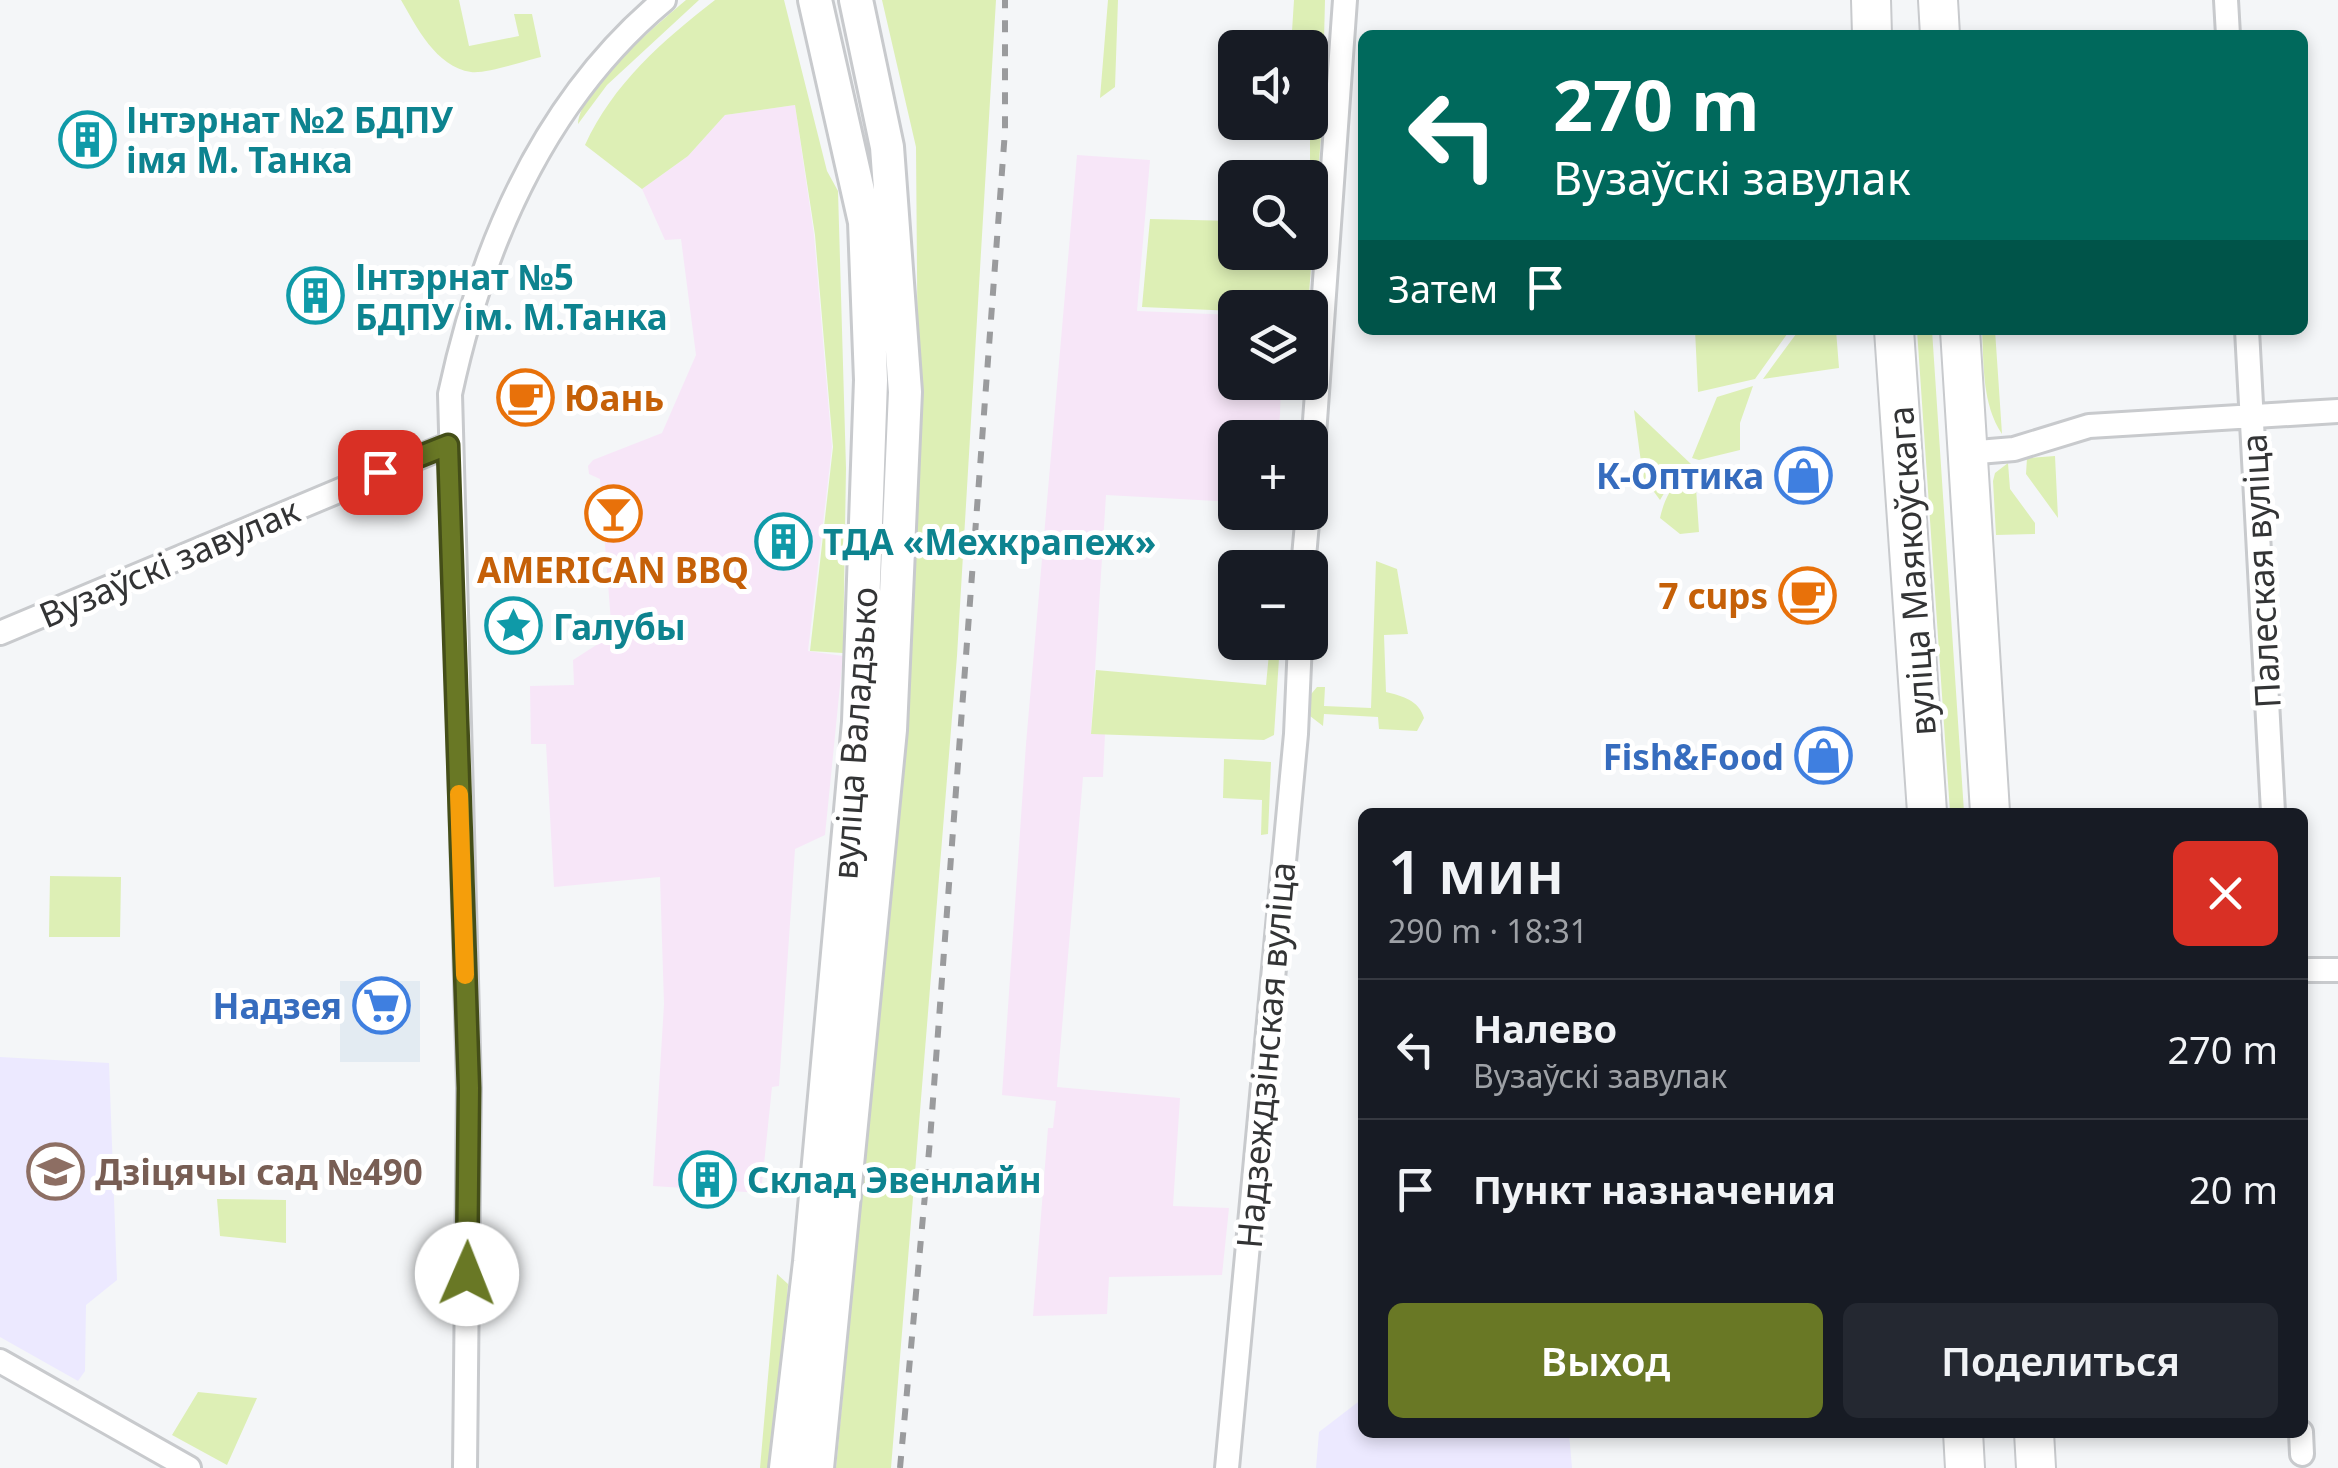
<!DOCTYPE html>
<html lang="ru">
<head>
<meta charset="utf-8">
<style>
	body { margin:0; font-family:"Noto Sans",sans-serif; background:#242831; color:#f1f3f6; height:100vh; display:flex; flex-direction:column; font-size:38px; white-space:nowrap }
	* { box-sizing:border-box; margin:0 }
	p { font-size:32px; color:#9ea1a6 }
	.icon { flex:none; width:55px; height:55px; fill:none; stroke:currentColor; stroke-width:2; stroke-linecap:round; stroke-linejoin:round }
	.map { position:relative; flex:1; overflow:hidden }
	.panel { position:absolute; left:1358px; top:808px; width:950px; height:630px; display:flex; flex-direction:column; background:#171b24; border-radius:15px; box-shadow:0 5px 15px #0003 }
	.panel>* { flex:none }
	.top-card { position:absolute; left:1358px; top:30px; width:950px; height:305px; border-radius:15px; box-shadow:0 5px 15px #0003; background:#00695c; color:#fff; overflow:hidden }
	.buttons { position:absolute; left:1218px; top:30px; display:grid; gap:20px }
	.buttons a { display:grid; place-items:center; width:110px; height:110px; border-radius:15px; background:#171b24; box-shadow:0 5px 15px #0003; font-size:50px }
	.pin { position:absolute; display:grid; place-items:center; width:85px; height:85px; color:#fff; margin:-42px; border-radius:20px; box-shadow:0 5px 15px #0006 }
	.me { position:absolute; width:110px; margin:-55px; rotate:1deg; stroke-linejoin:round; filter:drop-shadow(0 0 8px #0008) }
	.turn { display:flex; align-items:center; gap:35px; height:210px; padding:0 30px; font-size:45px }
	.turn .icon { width:130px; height:130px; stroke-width:2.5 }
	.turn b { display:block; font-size:70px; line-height:85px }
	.then { display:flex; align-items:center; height:95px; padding:0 30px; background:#0003; gap:20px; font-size:38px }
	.round { display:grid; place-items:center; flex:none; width:105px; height:105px; border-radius:15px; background:#242831 }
	.headline { display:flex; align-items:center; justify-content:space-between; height:170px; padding:0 30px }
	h1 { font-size:60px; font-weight:600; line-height:75px }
	.action { display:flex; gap:20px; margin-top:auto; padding:20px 30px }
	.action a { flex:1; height:115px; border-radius:15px; background:#697825; color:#fff; font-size:40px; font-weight:600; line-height:115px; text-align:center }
	.action a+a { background:#242831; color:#f1f3f6 }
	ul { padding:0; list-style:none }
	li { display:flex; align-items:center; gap:30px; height:140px; padding:0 30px; border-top:2px solid #363941 }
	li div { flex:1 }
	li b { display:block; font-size:38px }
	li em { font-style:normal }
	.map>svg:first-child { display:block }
</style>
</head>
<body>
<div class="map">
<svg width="2338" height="1468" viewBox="0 0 2338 1468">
	<rect width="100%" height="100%" fill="#f4f6f8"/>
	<!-- built -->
	<path fill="#e3ebf2" d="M340,981H420V1062H340Z"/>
	<!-- industrial -->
	<path fill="#f7e6f8" d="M795,105L814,235L832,447L808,651L843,656L825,835L795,849L779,1086L772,1087L761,1193L653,1186L664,1004L660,877L554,887L546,744H531L530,686L574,685L573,660L612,635L600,479L589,474L588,466L593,460L662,433L696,355L681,239L665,240L642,189L688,156L725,115Z
		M1077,155L1150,160L1137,311L1235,315V382L1281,383L1280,414L1278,437L1235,438V502L1106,495L1091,733L1105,734L1103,777H1083L1057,1087L1180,1098L1173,1206L1229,1208L1222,1275L1109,1277L1107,1314L1033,1316L1048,1128H1053L1056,1101L1002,1095L1026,744Z"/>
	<!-- education -->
	<path fill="#ece9ff" d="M0,1057L109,1063L117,1280L86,1305L85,1371L78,1381L0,1337Z
		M1362,1399V1432L1569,1433L1572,1468H1316L1319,1432Z"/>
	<!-- green -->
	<path fill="#ddefb5" d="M401,0H459L469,46L519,36L514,14H532L541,57C524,61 486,74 471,72C436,67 416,26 401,0Z
		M686,0H699L607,85L578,124C580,88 659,23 686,0Z
		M715,0H784L827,171L838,191L846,468L843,653L810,651L833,447L815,235L795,105L725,115L688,156L642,189L585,145C613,84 662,41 715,0Z
		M882,0H996L957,656L891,1468H836L870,1108L906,655L918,394L916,147Z
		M1108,0H1118L1115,87L1100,98Z
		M1294,0H1325L1323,81L1310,93V48L1291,47Z
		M1323,109L1308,307L1235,308V311L1142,307L1150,219L1235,221V252H1310V112Z
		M1695,330H1790L1755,379L1698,392Z
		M1799,330H1836L1839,368L1763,379Z
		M1917,330H1932L1964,812H1950Z
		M1982,330H1995L2002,434C1982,404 1984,366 1982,330Z
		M1753,386L1740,423V450L1699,460L1692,458L1717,397Z
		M1634,410L1691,464L1675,475L1660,500L1643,477Z
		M2055,456L2058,518L2026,474L2027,458Z
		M2008,463L2010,489L2035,523V534L1996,535L1993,481L1995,473Z
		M1714,468L1715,487L1696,488L1699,532L1680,534L1660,518C1667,487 1683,469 1714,468Z
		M1376,561L1397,569L1408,634L1384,635L1386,692C1402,696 1419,700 1424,718L1417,731L1379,729L1378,717L1324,714L1323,726L1310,716L1307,699L1317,687H1325L1324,706L1371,708Z
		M1270,643H1280L1274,735L1264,740L1091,734L1096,670L1266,685Z
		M1224,759L1271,762L1268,834L1261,835L1262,800L1223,798Z
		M50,876L121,877L120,937H49Z
		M217,1199L286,1200V1243L220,1236Z
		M777,1274L788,1284L787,1298L772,1468H760Z
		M198,1392L257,1398L227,1465L172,1435Z"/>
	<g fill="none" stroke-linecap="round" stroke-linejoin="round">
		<defs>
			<path id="street" d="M2226,0L2228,35
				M2247,330L2273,812
				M1966,453L2014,449L2089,426L2338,411
				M1310,491L1345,0
				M1303,568L1308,512
				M0,633L448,445
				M2302,970H2338
				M0,1361L189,1468
				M2301,1432L2302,1454
				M465,1468L469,1088L450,394C482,245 544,100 664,0
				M1227,1468L1296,734L1300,642"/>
			<path id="secondary" d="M786,1468L810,1262L859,722L871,380L865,222L815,0
				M817,1468L890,730L905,392L887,147L856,0"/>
			<path id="primary" d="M1871,0L1872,35
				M1938,0L1940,35
				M1894,330L1927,812
				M1960,330L1990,812
				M1963,1432L1965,1468
				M2034,1432L2036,1468"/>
		</defs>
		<!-- street casing -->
		<use href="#street" stroke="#c8cacd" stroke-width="28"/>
		<!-- secondary casing -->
		<use href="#secondary" stroke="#c8cacd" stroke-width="38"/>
		<!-- primary casing -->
		<use href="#primary" stroke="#c8cacd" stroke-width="42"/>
		<!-- street -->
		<use href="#street" stroke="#fff" stroke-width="22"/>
		<!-- secondary -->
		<use href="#secondary" stroke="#fff" stroke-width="32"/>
		<!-- primary -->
		<use href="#primary" stroke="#fff" stroke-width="38"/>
		<!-- rail -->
		<path stroke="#9a9b9d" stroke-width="6" stroke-dasharray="12 12" stroke-linecap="butt" d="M900,1468L930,1140L1005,131V0"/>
	</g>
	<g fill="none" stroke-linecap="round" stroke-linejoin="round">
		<defs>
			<path id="route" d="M380,472L448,445L469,1088L467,1274"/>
		</defs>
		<!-- route casing -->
		<use href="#route" stroke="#444e18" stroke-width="25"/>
		<!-- route -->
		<use href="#route" stroke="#697825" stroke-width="18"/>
		<!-- slow -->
		<path stroke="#f59e0b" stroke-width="18" d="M459,794L465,975"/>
	</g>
	<!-- icons -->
	<defs>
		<symbol id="building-ring" viewBox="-11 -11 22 22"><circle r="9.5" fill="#fff" stroke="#0f9aa8" stroke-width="1.5"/><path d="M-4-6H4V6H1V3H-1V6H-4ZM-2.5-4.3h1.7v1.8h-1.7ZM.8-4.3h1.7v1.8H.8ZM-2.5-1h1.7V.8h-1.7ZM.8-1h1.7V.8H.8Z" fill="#0f9aa8"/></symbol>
		<symbol id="cafe-ring" viewBox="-11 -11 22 22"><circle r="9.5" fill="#fff" stroke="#e8710a" stroke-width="1.5"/><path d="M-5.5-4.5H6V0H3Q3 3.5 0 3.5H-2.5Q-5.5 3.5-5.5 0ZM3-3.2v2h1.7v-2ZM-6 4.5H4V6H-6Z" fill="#e8710a"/></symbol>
		<symbol id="shop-ring" viewBox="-11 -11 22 22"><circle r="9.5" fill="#fff" stroke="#3f7fe0" stroke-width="1.5"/><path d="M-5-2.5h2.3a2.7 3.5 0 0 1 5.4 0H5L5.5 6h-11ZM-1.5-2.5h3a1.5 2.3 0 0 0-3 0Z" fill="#3f7fe0"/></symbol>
		<symbol id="bar-ring" viewBox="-11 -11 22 22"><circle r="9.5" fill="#fff" stroke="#e8710a" stroke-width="1.5"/><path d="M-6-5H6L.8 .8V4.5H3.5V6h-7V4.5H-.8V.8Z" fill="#e8710a"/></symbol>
		<symbol id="sight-ring" viewBox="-11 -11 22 22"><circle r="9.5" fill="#fff" stroke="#0f9aa8" stroke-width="1.5"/><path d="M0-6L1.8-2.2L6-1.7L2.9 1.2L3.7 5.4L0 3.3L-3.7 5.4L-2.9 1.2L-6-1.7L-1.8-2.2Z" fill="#0f9aa8"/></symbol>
		<symbol id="supermarket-ring" viewBox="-11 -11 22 22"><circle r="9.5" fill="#fff" stroke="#3f7fe0" stroke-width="1.5"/><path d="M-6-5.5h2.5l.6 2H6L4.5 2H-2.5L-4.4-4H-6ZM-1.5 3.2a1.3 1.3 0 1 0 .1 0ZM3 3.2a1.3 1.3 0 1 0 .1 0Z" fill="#3f7fe0"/></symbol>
		<symbol id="school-ring" viewBox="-11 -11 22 22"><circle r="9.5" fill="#fff" stroke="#8d6e63" stroke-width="1.5"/><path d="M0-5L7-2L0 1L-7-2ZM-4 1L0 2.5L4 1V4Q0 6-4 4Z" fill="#8d6e63"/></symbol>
	</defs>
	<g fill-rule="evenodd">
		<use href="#building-ring" x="56" y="108" width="63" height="63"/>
		<use href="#building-ring" x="284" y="264" width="63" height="63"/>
		<use href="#cafe-ring" x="494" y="366" width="63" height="63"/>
		<use href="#shop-ring" x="1772" y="444" width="63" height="63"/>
		<use href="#bar-ring" x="582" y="482" width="63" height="63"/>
		<use href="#building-ring" x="752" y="510" width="63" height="63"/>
		<use href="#cafe-ring" x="1776" y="564" width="63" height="63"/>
		<use href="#sight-ring" x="482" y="594" width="63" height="63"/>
		<use href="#shop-ring" x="1792" y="724" width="63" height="63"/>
		<use href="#supermarket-ring" x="350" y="974" width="63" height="63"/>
		<use href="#school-ring" x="24" y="1140" width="63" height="63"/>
		<use href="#building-ring" x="676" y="1148" width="63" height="63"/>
	</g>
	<g text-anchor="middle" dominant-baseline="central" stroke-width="10" stroke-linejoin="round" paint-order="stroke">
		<!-- culture labels -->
		<g font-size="35" font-weight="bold" fill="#0d838f" stroke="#fff" text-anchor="start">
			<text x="126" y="119">Інтэрнат №2 БДПУ<tspan x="126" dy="40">імя М. Танка</tspan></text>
			<text x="355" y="276">Інтэрнат №5<tspan x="355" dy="40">БДПУ ім. М.Танка</tspan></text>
			<text x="823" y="541">ТДА «Мехкрапеж»</text>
			<text x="553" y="626">Галубы</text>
			<text x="747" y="1179">Склад Эвенлайн</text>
		</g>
		<!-- food labels -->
		<g font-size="35" font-weight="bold" fill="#c56008" stroke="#fff" text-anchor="start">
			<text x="564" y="397">Юань</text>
			<text x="613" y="569" text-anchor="middle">AMERICAN BBQ</text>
			<text x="1768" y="595" text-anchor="end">7 cups</text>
		</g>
		<!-- shop labels -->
		<g font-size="35" font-weight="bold" fill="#366cbe" stroke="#fff" text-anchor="end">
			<text x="1764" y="475">К-Оптика</text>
			<text x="1784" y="756">Fish&amp;Food</text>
			<text x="342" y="1005">Надзея</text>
		</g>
		<!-- street labels -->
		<g font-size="35" fill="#333435" stroke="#fff">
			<text transform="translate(169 562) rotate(-23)">Вузаўскі завулак</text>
			<text transform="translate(1911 571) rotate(-94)">вуліца Маякоўскага</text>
			<text transform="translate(2260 571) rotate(-93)">Палеская вуліца</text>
			<text transform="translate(854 733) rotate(-86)">вуліца Валадзько</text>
			<text transform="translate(1265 1055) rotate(-85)">Надзеждзінская вуліца</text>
		</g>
		<!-- education labels -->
		<g font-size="35" font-weight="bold" fill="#785e54" stroke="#fff" text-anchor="start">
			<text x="95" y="1171">Дзіцячы сад №490</text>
		</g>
	</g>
</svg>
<div class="buttons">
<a><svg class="icon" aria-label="sound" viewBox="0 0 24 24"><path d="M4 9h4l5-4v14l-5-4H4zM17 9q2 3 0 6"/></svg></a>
<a><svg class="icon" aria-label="search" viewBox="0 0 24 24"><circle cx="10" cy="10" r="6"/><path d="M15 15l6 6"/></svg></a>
<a><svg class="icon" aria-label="layers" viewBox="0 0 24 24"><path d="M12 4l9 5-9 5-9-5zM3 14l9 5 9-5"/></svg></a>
<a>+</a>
<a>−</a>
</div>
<div class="pin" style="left:380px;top:472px;background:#d93025"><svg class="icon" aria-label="arrive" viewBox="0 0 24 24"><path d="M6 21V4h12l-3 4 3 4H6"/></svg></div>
<svg class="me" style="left:467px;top:1274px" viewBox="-20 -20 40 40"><circle r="19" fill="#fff"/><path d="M0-13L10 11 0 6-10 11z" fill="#697825"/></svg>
<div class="top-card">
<div class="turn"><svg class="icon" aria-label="left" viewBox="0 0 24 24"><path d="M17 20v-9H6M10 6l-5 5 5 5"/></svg><div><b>270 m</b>Вузаўскі завулак</div></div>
<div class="then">Затем<svg class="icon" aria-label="arrive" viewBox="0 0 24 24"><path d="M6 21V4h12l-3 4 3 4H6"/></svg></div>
</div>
<section class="panel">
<div class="headline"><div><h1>1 мин</h1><p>290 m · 18:31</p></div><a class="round" style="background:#d93025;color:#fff"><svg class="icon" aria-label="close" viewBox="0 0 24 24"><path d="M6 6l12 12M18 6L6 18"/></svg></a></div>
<ul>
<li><svg class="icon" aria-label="left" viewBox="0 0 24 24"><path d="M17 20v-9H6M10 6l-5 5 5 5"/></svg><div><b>Налево</b><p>Вузаўскі завулак</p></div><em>270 m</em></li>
<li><svg class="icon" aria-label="arrive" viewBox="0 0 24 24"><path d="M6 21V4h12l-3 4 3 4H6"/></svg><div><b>Пункт назначения</b></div><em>20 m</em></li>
</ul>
<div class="action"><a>Выход</a><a>Поделиться</a></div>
</section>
</div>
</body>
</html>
